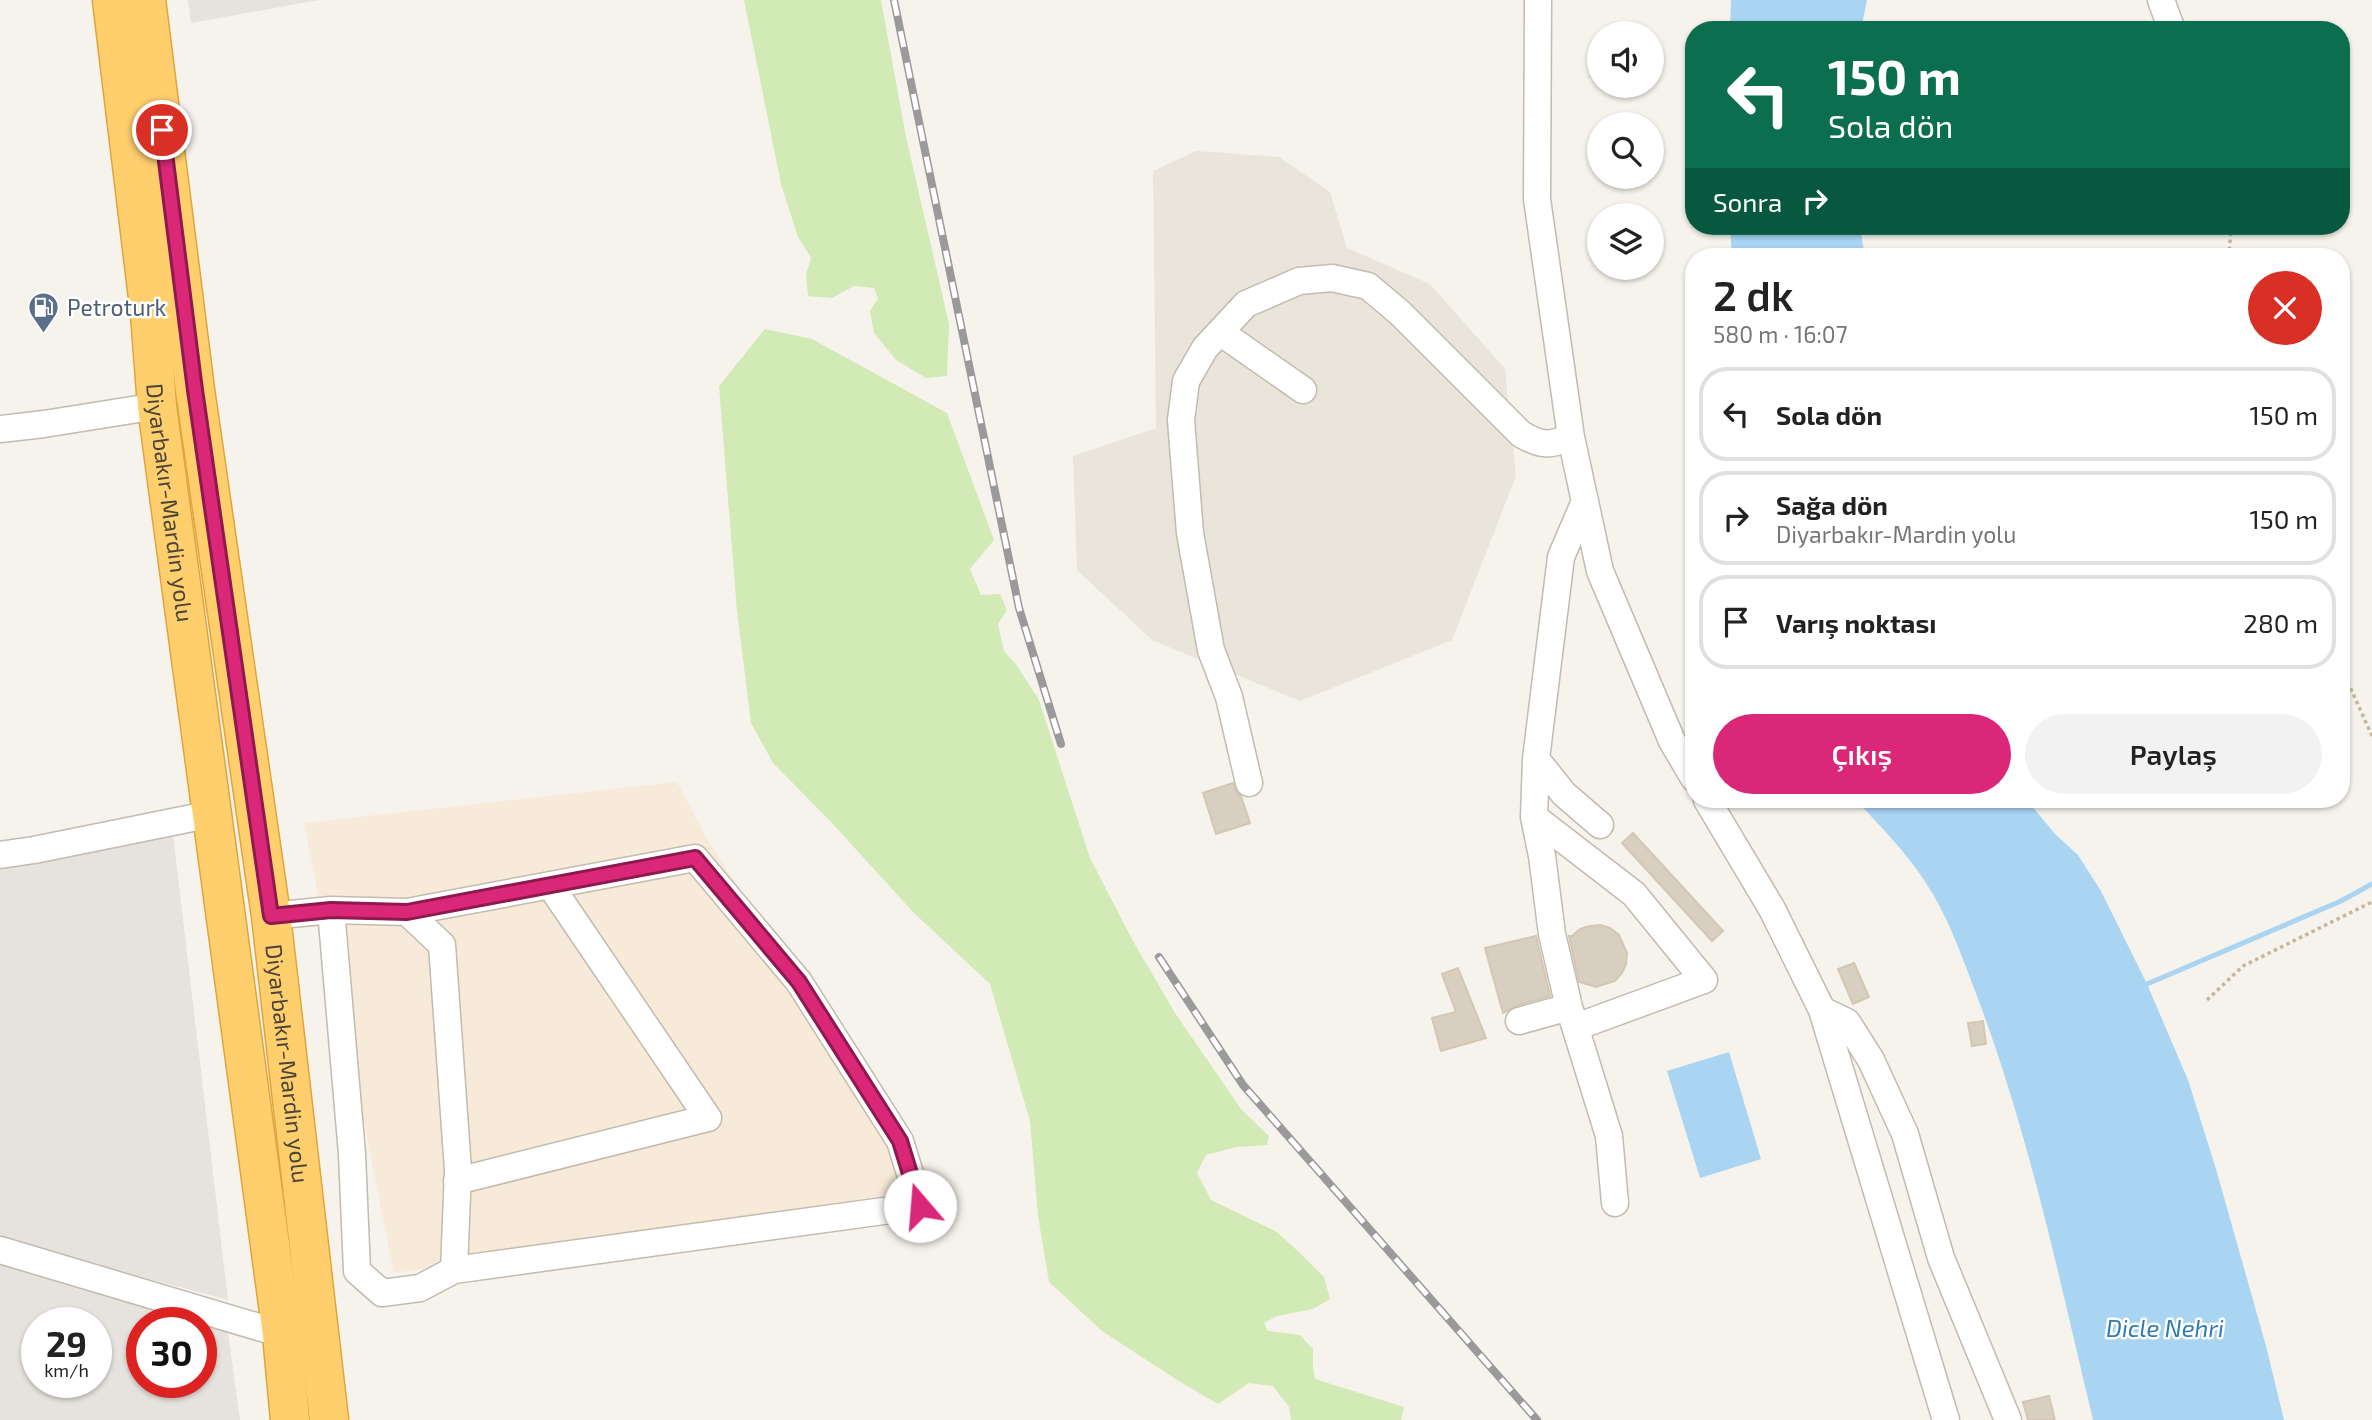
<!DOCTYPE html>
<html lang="tr">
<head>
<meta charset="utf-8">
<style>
	body { margin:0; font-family:"Exo 2",sans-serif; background:#f2f2f2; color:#222; height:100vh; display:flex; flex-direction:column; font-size:26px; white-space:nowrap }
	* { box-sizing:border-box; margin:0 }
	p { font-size:23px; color:#767676 }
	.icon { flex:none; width:38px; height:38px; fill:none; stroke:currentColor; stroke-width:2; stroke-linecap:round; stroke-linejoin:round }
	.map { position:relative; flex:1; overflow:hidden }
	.sheet { position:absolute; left:1685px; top:248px; width:665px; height:560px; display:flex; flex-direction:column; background:#fff; border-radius:28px; box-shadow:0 2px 5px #0004 }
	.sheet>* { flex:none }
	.top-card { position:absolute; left:1685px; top:21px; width:665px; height:214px; border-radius:28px; box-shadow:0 2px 5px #0004; background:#0b6e4f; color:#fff; overflow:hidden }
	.fabs { position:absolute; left:1587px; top:21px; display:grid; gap:14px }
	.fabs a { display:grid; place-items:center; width:77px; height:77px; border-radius:50%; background:#fff; box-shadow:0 2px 5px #0004; font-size:35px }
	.speed { position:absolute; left:21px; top:1307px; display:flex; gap:14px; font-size:35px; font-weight:700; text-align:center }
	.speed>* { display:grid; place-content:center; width:91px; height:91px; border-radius:50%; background:#fff; box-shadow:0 2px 5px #0004; line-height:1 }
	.speed small { font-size:18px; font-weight:400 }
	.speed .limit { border:10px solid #d22; background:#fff; color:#111 }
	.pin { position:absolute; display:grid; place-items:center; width:60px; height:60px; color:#fff; margin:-30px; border:4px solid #fff; border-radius:50%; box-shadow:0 2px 7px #0007 }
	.me { position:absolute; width:77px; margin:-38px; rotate:342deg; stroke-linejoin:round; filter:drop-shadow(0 0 5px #0008) }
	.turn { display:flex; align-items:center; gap:24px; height:147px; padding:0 28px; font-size:32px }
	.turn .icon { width:91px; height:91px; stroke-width:2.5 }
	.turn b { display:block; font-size:49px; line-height:60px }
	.then { display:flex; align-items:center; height:66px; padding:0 28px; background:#0003; gap:14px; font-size:26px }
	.round { display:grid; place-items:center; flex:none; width:74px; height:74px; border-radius:37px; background:#f2f2f2 }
	.headline { display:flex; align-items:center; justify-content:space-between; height:119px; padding:0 28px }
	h1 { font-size:42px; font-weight:600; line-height:52px }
	.cta { display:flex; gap:14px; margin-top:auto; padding:14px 28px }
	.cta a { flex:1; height:80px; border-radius:42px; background:#db2777; color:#fff; font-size:28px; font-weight:600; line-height:80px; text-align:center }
	.cta a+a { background:#f2f2f2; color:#222 }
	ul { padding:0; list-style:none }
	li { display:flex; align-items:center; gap:21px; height:94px; margin:0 14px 10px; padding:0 14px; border:4px solid #e0e0e0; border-radius:28px }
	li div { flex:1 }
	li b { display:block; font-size:26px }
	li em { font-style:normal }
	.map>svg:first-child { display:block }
</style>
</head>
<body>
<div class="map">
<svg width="2372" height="1420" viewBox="0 0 2372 1420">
	<rect width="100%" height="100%" fill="#f6f3ec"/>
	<!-- residential -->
	<path fill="#eae5da" d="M1196,151L1279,157L1330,192L1347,248L1430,284L1505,369L1516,476L1452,640L1300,701L1152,640L1077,570L1073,456L1156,428L1153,171Z"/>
	<!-- commercial -->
	<path fill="#f7ead8" d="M677,782L708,841L938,1187L394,1273L304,823Z"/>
	<!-- industrial -->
	<path fill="#e6e2dd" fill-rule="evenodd" d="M188,0H319L191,23Z
		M173,834L228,1300L0,1239V869Z
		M0,1258L227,1325L240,1420H0ZM37,1323H96V1382H37ZM142,1323H201V1382H142Z"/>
	<!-- green -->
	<path fill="#d2eab5" d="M744,0H881L906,137L949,324L947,376L926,378L896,360L874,333L870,311L878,298L874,288L854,286L832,298L808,296L806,275L811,258L798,237L781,184Z
		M765,329L812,339L947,413L994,540L970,569L981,595L1000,594L1007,610L998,624L1004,651L1015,663L1039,700L1090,858L1133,941L1175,1013L1241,1109L1269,1136L1267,1145L1237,1147L1206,1155L1197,1173L1211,1200L1277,1232L1302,1255L1324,1277L1330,1299L1313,1309L1277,1316L1264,1323L1268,1331L1300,1335L1313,1349V1367L1315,1379L1404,1407L1401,1420H1291L1289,1407L1273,1386L1249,1383L1218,1404L1177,1380L1102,1331L1049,1282L1038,1216L1030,1121L990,984L914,913L831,822L773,763L751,723L737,611L719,386Z"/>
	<!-- water -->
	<path fill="#a9d4f2" d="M1731,0H1867L1861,30H1730Z
		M1730,226H1860L1865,257H1732Z
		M1856,800H2027L2055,834L2078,855L2101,891L2147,984L2188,1080L2216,1169L2266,1346L2284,1420H2093C2059,1277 2029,1134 1977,996C1962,957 1948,915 1924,880C1905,851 1880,826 1856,800Z
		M1729,1052L1761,1159L1700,1178L1667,1071Z"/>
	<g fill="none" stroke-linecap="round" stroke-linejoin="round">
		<!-- stream -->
		<path stroke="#a9d4f2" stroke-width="5" d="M2147,984L2341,901L2372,884"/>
	</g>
	<!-- building -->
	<path fill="#d8cfc1" stroke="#d3c7b4" stroke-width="2" d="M1233,783L1237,793L1241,796L1250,823L1216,834L1203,793Z
		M1633,833L1723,931L1712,941L1622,843Z
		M1600,925L1610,928L1619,935L1627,953L1626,964L1622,973L1615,981L1596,987L1579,982L1569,936H1572L1580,929L1590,926Z
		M1536,936L1550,996L1515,1006L1503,1013L1485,948Z
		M1854,963L1869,997L1853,1004L1838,969Z
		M1458,968L1486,1038L1441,1051L1432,1018L1456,1012L1442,974Z
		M1983,1021L1986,1044L1972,1046L1968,1023Z
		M2049,1396L2055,1420H2028L2023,1402Z"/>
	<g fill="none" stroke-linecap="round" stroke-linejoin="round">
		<defs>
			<path id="minor" d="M1538,0L1537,199L1571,437L1600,571L1672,741L1694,778
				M2161,0L2172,30
				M1220,332L1303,390
				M0,429L44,424L157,406
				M1585,501L1561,557L1536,759L1534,817L1542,856L1552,934L1569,1007L1609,1136L1615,1203
				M1536,759L1564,794L1600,825
				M1249,783L1229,697L1211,650L1190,533L1181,420L1186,381L1205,348L1246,304L1299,281L1332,278L1368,286L1400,313L1521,434C1541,446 1550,446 1571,437
				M1707,800L1772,909L1822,1010L1946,1420
				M1534,817L1634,894L1704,980L1576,1027
				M0,855L34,850L212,814
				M331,910L352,1154L357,1271L382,1293L420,1288L454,1270
				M271,916L331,910L407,912L695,858L799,982L900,1141L920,1206L454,1270L458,1170L442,945L407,912
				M1822,1010L1847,1022L1871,1060L1905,1134L1941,1258L2008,1420
				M1519,1021L1569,1007
				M457,1181L708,1118L550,885
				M0,1250L282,1334"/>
			<g id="highway">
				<path id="s1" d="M112,0L150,314L157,406L282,1334L290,1420"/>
				<path id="s2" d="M146,0L195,390L271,916L329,1420"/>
			</g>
		</defs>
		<!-- minor casing -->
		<use href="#minor" stroke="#c2bbae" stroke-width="29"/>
		<!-- highway casing -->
		<use href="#highway" stroke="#e0a43c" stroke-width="41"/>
		<!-- path -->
		<path stroke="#c4b79f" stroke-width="3.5" stroke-dasharray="3.5 3.5" stroke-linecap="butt" d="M2229,257L2231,226
			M2342,669L2372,736
			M2207,1000L2243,966L2372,902"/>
		<!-- minor -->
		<use href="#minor" stroke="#fff" stroke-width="26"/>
		<!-- highway -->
		<use href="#highway" stroke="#ffcf6e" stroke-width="38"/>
		<defs>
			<path id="rail" d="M894,0L1019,608L1061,744
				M1159,957L1243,1085L1537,1420"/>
		</defs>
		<!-- rail casing -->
		<use href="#rail" stroke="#9a9a9a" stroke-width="8"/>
		<!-- rail -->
		<use href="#rail" stroke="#fff" stroke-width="5" stroke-dasharray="16" stroke-linecap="butt"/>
	</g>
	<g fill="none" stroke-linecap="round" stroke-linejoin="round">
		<defs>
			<path id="route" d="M162,130L195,390L271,916L331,910L407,912L695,858L799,982L900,1141L920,1206"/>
		</defs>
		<!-- route casing -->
		<use href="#route" stroke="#8e194d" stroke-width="18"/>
		<!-- route -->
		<use href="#route" stroke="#db2777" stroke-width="12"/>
	</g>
	<!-- icons -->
	<defs>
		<symbol id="fuel-pin" viewBox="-11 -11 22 30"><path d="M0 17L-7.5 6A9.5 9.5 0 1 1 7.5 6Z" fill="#5c6f8a" stroke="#fff"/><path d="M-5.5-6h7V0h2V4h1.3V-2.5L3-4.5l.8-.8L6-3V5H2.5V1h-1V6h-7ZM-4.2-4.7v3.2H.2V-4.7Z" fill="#fff"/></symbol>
	</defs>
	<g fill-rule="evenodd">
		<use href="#fuel-pin" x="26" y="290" width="35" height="47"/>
	</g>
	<g text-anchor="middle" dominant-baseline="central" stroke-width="5" stroke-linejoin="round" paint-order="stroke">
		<!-- service labels -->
		<g font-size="23" fill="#4e5e75" stroke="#fff" text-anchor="start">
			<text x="67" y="307">Petroturk</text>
		</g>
		<!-- street labels -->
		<g font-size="23" fill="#4b4439" stroke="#fff">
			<text stroke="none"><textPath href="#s1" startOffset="506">Diyarbakır-Mardin yolu</textPath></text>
			<text stroke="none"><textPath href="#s2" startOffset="1073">Diyarbakır-Mardin yolu</textPath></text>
		</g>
		<!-- water labels -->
		<g font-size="24" font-style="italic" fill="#2e7ab2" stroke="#fff">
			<text x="2165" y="1327">Dicle Nehri</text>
		</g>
	</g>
</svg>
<div class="fabs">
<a><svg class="icon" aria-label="sound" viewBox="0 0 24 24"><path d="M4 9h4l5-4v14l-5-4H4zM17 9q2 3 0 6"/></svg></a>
<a><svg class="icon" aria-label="search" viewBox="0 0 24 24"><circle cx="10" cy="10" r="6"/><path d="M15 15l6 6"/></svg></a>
<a><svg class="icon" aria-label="layers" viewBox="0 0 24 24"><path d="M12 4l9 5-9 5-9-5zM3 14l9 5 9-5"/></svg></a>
</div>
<div class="speed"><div>29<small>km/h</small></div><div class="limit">30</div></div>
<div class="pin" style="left:162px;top:130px;background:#d93025"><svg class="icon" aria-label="arrive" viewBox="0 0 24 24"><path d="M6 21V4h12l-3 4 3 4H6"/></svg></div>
<svg class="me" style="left:920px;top:1206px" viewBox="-20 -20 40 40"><circle r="19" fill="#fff"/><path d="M0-13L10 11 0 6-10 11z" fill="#db2777"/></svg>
<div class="top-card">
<div class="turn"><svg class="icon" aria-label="left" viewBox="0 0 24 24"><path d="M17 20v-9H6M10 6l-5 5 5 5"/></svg><div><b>150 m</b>Sola dön</div></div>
<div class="then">Sonra<svg class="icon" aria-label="right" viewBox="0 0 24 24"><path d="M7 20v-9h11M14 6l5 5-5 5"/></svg></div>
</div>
<section class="sheet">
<div class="headline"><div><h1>2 dk</h1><p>580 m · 16:07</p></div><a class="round" style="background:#d93025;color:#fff"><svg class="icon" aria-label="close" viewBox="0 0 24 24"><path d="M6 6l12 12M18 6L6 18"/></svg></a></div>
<ul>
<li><svg class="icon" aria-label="left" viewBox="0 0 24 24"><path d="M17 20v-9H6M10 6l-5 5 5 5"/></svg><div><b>Sola dön</b></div><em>150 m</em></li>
<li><svg class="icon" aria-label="right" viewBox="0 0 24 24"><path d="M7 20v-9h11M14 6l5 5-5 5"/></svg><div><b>Sağa dön</b><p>Diyarbakır-Mardin yolu</p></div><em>150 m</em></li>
<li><svg class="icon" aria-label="arrive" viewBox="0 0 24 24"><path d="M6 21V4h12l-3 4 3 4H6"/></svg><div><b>Varış noktası</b></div><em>280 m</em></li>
</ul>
<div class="cta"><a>Çıkış</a><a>Paylaş</a></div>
</section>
</div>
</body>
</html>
